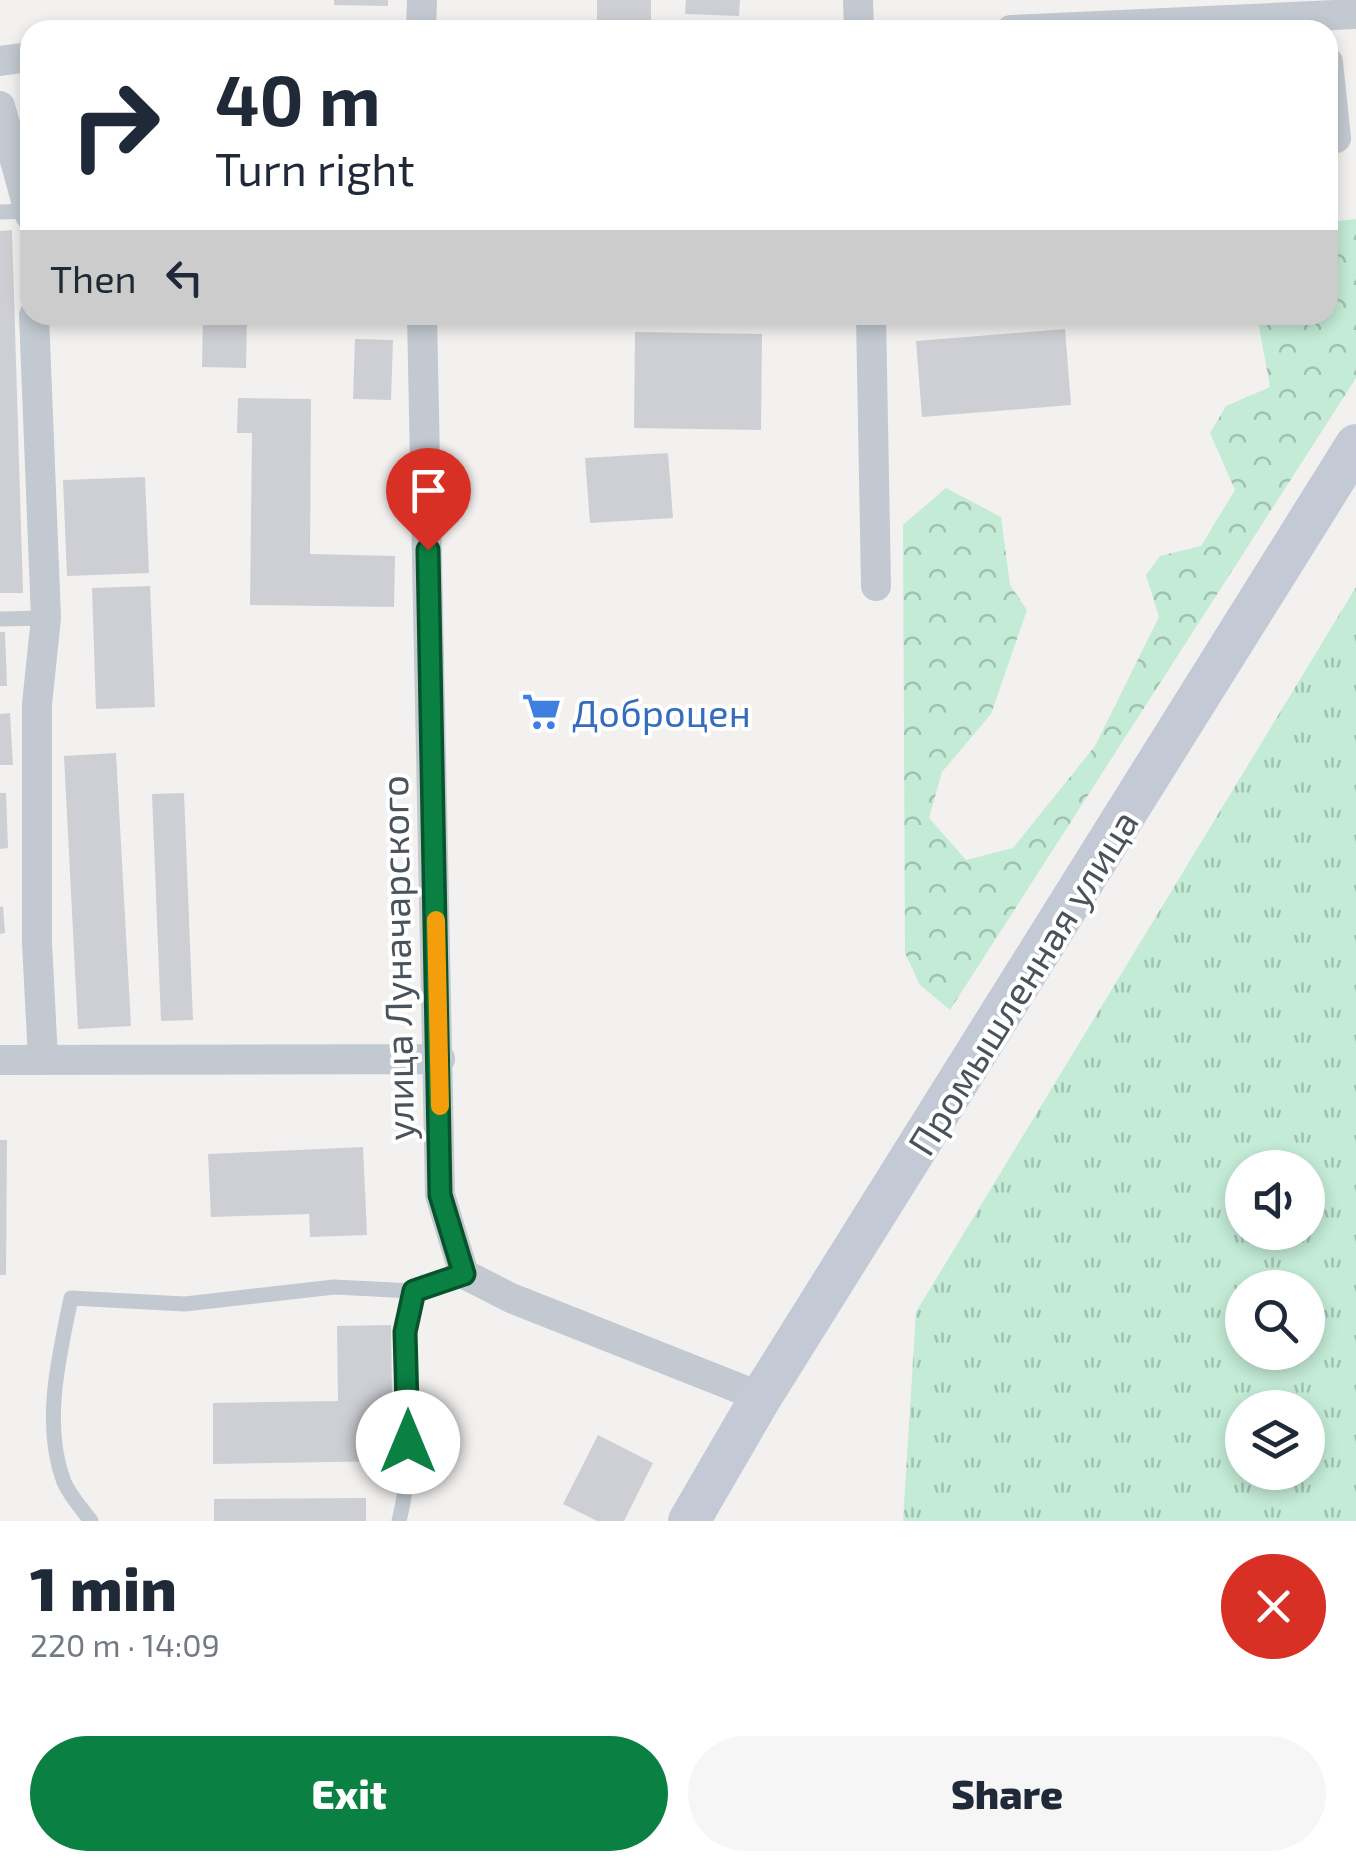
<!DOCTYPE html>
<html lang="en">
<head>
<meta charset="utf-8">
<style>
	body { margin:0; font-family:"Exo 2",sans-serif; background:#f6f6f7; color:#1f2937; height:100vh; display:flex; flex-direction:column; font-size:38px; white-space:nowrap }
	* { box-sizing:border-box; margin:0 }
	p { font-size:32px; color:#747a83 }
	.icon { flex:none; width:55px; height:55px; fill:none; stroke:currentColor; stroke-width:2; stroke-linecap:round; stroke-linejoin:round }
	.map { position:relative; height:1521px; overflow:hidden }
	.details { display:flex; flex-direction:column; background:#fff; flex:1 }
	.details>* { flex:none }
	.hud { position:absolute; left:20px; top:20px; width:1318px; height:305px; border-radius:30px; box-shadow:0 5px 15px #0003; background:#fff; color:#1f2937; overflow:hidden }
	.buttons { position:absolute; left:1225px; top:1150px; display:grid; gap:20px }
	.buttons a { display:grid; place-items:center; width:100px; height:100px; border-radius:50%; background:#fff; box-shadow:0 5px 15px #0003; font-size:50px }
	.pin { position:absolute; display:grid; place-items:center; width:85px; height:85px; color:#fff; margin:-102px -42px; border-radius:50% 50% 50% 0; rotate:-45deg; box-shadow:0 0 10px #0007 }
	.pin .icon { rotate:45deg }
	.me { position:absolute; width:110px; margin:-55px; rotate:0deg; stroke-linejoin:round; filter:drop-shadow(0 0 8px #0008) }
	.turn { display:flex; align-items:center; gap:35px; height:210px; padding:0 30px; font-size:45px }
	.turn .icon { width:130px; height:130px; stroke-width:2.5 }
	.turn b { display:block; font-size:70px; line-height:85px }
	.then { display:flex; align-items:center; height:95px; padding:0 30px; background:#0003; gap:20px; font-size:38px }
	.round { display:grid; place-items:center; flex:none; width:105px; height:105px; border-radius:52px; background:#f6f6f7 }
	.headline { display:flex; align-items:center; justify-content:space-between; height:170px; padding:0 30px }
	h1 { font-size:60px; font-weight:800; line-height:75px }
	.action { display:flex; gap:20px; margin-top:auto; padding:20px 30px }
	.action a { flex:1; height:115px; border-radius:60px; background:#0b8043; color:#fff; font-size:40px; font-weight:800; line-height:115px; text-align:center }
	.action a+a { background:#f6f6f7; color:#1f2937 }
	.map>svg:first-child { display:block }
</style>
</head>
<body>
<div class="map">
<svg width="1356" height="1521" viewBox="0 0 1356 1521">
	<defs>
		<pattern id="forest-crowns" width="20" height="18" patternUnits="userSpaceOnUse" patternTransform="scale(2.5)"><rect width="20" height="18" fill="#c3ebd6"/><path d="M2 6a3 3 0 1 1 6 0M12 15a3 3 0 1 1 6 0" fill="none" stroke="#a0c1b1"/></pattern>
		<pattern id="park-tufts" width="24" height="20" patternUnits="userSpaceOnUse" patternTransform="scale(2.5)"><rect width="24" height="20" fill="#c3ebd6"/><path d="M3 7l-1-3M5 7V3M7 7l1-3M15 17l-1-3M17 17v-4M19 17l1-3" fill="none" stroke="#a0c1b1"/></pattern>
	</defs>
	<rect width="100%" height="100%" fill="#f2f1f0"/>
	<!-- forest -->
	<path fill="url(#forest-crowns)" d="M1356,219V378L950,1010L920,985L905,953L903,525L946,488L1001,517L1010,585L1027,610L991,714L942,772L929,818L966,860L1013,848L1095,746L1159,617L1146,575L1160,556L1201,546L1235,490L1210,433L1226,406L1270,387L1257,315H1328V222Z"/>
	<!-- park -->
	<path fill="url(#park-tufts)" fill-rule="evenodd" d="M1356,587V1521H903L916,1312ZM1242,1168H1308V1232H1242ZM1242,1288H1308V1352H1242ZM1242,1408H1308V1472H1242Z"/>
	<!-- building -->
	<path fill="#cecfd4" d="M334,0H388V6L334,5Z
		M597,0H651V22L597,21Z
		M686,0H740L739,16L685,14Z
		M12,230L23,593H0V231Z
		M203,315L247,316L246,368L202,367Z
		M1065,329L1071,405L922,417L916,341Z
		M635,332L762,334L761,430L634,428Z
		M355,339L393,340L391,400L353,399Z
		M238,398L311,399L310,554L395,556L394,607L250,605L252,433H237Z
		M668,453L673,518L590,523L585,458Z
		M145,477L149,573L67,576L63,480Z
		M150,586L155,707L96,709L92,588Z
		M0,632H5L7,686H0Z
		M10,713L13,765H0V714Z
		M116,753L131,1026L78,1029L64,756Z
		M0,793H6L8,848L0,849Z
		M184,793L193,1020L161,1021L152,794Z
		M3,906L5,933L0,934V907Z
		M0,1140H7L6,1275H0Z
		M363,1147L367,1235L310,1237L309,1214L211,1217L208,1154Z
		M391,1325L393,1461L213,1464V1403L338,1401L337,1326Z
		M598,1435L653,1463L624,1521H597L563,1504Z
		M366,1498V1521H214V1499Z"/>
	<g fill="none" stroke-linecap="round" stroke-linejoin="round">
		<!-- service -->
		<path stroke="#c2c9d0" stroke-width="15" d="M0,212L30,211
			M0,619L46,618
			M91,1521C82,1509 70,1496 64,1482C42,1424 59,1357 71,1298L185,1304L334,1287L413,1291L464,1274
			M399,1521C419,1445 398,1367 413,1291"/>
		<!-- minor -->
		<path stroke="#c2c9d0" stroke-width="30" d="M858,0L859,30
			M421,30L422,0
			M1011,30L1356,14
			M0,61L30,57
			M1328,62L1336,138
			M0,106L30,215
			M34,315L46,618L37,704V943L43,1059
			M422,315L440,1195L464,1274L511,1298L761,1397
			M871,315L876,586
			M0,1060L440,1059"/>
		<!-- secondary -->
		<path stroke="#c3cad5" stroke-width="42" d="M689,1521L761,1397L1356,445"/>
	</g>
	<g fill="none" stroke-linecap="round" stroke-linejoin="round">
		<defs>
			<path id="route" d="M408,1442L405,1332L414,1291L464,1274L440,1195L428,550"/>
		</defs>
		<!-- route casing -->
		<use href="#route" stroke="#07532c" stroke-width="25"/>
		<!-- route -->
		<use href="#route" stroke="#0b8043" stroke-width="18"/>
		<!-- slow -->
		<path stroke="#f59e0b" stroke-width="18" d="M436,920L440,1106"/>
	</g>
	<!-- icons -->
	<defs>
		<symbol id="supermarket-bare" viewBox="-9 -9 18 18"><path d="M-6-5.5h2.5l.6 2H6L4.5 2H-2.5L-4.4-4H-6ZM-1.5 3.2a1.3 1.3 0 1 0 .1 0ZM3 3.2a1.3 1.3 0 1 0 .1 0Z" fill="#3f7fe0" stroke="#fff" stroke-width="2.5" paint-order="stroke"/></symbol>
	</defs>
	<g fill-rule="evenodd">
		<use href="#supermarket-bare" x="514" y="684" width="55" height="55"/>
	</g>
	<g text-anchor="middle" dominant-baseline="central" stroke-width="8" stroke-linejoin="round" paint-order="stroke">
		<!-- shop labels -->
		<g font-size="38" fill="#366cbe" stroke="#fff" text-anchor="start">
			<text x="572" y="712">Доброцен</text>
		</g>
		<!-- street labels -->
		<g font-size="38" fill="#4a525c" stroke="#fff">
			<text transform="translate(396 958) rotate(-91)">улица Луначарского</text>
			<text transform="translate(1022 982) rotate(-58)">Промышленная улица</text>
		</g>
	</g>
</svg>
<div class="buttons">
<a><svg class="icon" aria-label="sound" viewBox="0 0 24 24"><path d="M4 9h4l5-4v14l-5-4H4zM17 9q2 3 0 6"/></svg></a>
<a><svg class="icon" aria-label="search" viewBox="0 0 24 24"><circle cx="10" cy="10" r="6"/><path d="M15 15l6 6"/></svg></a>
<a><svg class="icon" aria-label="layers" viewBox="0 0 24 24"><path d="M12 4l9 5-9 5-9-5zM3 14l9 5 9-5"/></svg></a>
</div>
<div class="pin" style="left:428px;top:550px;background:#d93025"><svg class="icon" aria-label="arrive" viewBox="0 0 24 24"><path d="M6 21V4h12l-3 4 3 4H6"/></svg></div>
<svg class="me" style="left:408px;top:1442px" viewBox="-20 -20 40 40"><circle r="19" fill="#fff"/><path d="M0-13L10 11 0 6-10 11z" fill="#0b8043"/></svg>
<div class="hud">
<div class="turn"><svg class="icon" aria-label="right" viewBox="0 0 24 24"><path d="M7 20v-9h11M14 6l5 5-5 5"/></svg><div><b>40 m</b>Turn right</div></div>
<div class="then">Then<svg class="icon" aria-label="left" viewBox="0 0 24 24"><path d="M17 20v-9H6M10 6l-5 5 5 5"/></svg></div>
</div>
</div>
<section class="details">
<div class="headline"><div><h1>1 min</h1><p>220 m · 14:09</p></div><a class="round" style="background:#d93025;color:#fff"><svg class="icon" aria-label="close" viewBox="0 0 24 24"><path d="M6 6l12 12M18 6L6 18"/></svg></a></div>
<div class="action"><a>Exit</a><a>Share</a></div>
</section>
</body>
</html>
